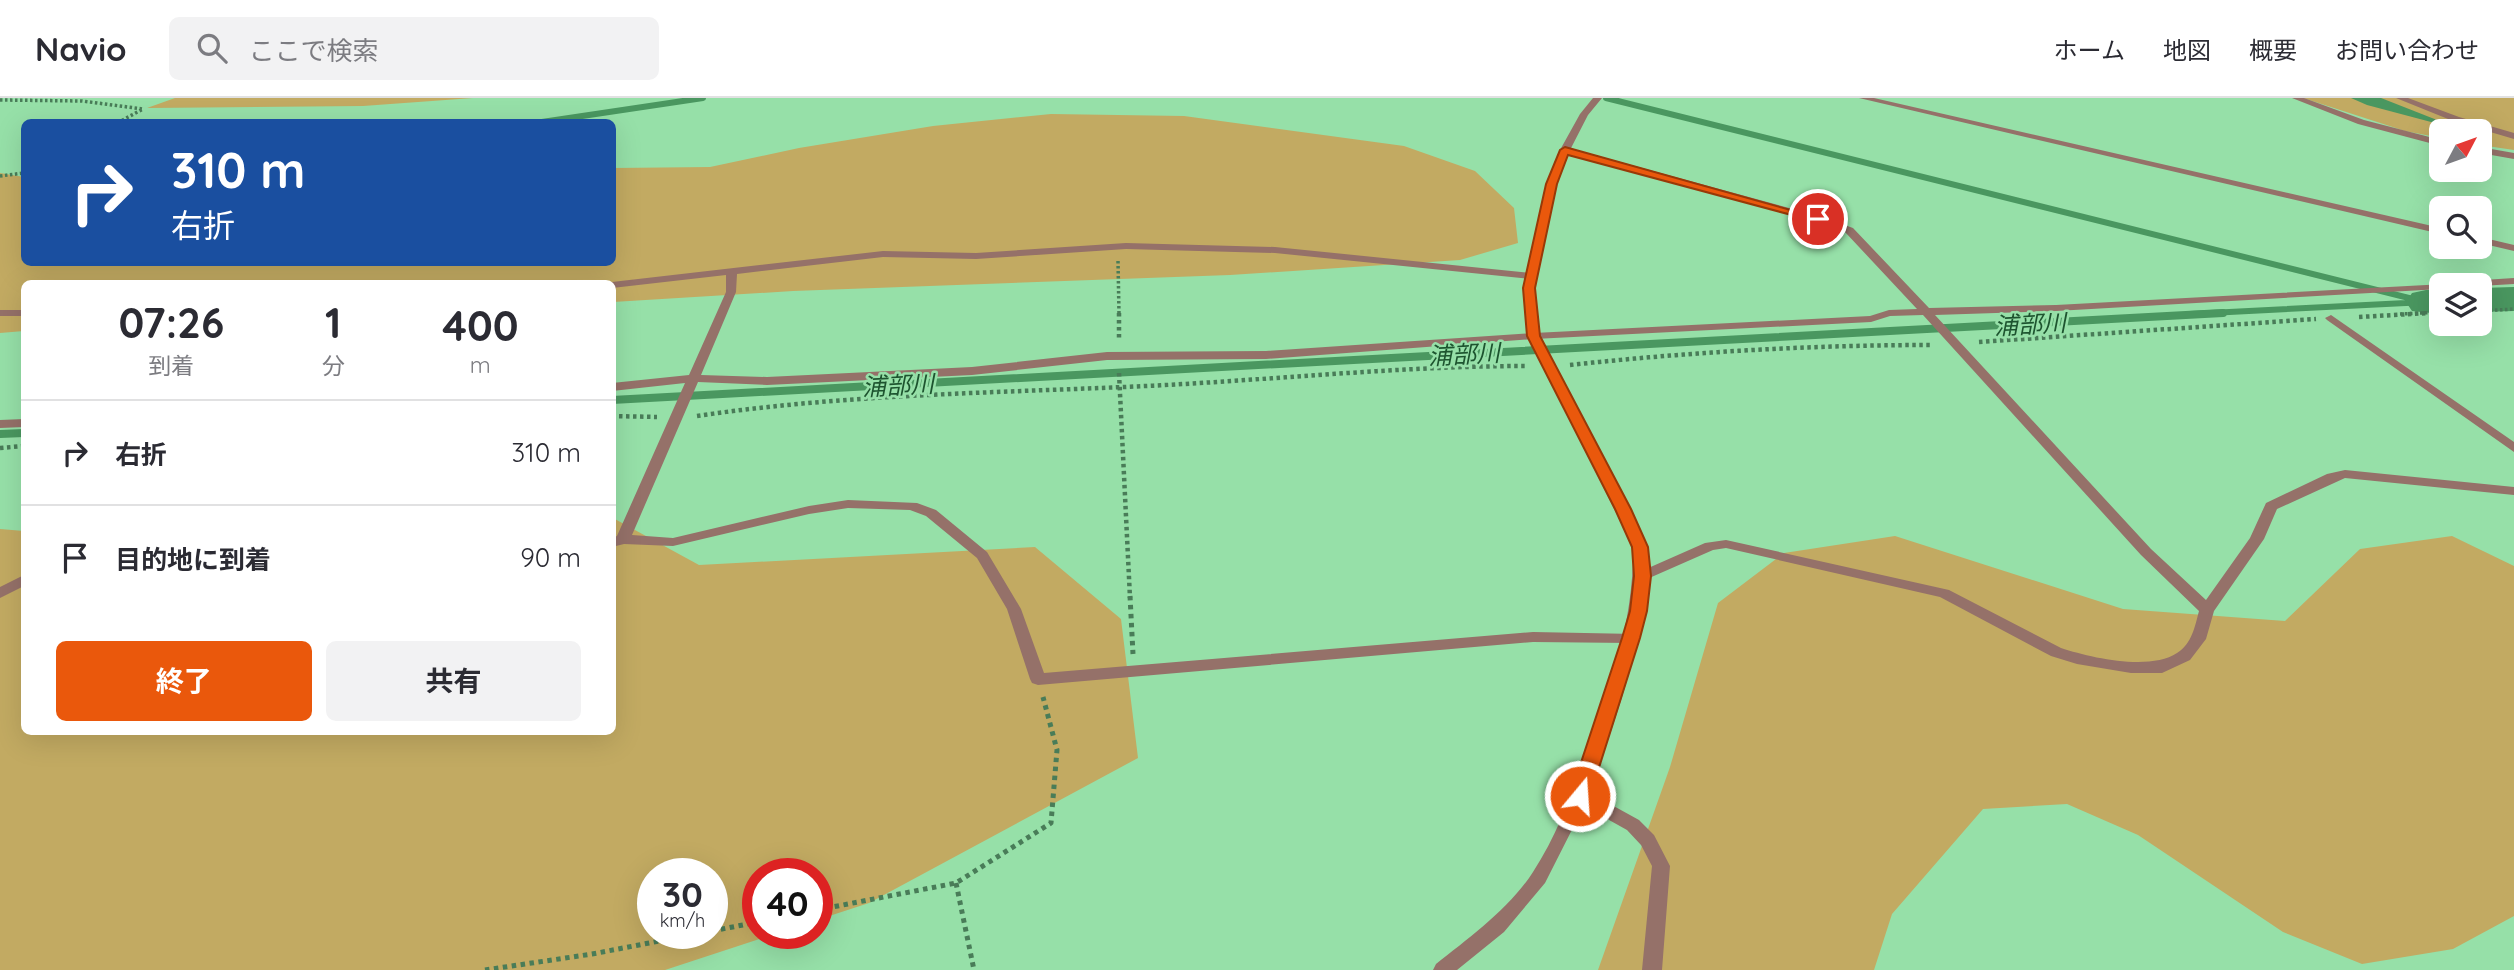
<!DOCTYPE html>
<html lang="ja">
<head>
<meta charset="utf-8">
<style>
	body { margin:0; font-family:Quicksand,"Noto Sans JP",sans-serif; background:#f2f2f3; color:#2b2b33; height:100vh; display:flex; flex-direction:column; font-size:26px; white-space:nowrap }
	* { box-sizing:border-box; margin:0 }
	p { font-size:23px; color:#7c7c81 }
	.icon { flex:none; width:38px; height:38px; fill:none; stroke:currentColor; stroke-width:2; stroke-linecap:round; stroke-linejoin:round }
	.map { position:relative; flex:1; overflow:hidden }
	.side { position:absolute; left:21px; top:182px; width:595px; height:455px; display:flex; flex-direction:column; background:#fff; border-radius:10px; box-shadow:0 7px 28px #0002 }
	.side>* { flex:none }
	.banner { position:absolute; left:21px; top:21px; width:595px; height:147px; border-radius:10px; box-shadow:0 7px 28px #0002; background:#1a4fa0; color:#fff; overflow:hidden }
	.needle { width:46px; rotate:49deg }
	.fabs { position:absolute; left:2429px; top:21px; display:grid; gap:14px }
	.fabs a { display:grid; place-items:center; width:63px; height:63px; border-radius:10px; background:#fff; box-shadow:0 7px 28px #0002; font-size:35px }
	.speed { position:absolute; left:637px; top:760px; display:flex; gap:14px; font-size:35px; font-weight:700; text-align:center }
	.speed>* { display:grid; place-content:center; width:91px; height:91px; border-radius:50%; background:#fff; box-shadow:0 7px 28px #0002; line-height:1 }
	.speed small { font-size:18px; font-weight:400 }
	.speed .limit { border:10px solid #d22; background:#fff; color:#111 }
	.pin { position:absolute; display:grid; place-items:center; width:60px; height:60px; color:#fff; margin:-30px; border:4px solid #fff; border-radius:50%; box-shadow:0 2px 7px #0007 }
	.me { position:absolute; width:77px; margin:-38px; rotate:18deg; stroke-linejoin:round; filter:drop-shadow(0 0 5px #0008) }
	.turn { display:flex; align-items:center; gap:24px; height:147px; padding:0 35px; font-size:32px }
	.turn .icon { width:91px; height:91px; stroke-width:2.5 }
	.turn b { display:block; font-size:49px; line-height:60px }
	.eta { display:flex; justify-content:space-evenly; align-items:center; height:119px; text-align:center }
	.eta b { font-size:42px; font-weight:700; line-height:49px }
	.button { display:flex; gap:14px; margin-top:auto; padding:14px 35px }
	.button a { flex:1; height:80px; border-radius:10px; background:#ea580c; color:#fff; font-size:28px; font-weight:700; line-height:80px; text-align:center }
	.button a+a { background:#f2f2f3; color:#2b2b33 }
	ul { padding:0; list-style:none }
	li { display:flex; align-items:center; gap:21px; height:105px; padding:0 35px; border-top:2px solid #e1e1e2 }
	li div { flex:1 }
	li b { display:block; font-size:26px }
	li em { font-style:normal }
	header { display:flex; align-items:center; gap:42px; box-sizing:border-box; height:98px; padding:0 35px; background:#fff; border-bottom:2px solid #e1e1e2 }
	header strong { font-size:33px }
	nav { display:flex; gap:38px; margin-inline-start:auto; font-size:24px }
	.search { width:490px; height:63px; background:#f2f2f3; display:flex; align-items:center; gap:18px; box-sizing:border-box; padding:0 24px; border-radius:10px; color:#7c7c81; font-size:26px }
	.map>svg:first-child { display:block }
</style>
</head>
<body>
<header>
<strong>Navio</strong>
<div class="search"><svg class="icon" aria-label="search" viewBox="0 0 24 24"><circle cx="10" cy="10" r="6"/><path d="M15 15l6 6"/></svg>ここで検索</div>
<nav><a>ホーム</a><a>地図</a><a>概要</a><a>お問い合わせ</a></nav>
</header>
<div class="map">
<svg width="2514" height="872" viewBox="0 0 2514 872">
	<rect width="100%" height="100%" fill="#96e0a8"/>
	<!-- green -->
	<path fill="#c2aa62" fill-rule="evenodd" d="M175,0H473L363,8L147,10Z
		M2303,0H2514V52L2480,47V33H2441V40L2405,33Z
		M1051,16L1184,18L1404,48L1475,73L1514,110L1518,145L1460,162L1230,177L793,193L613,204L612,186H24V233L0,235V75L24,79V164H612L613,70L710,69L799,50L933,28Z
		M613,420L699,467L1035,449L1121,521L1138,660L869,805L817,822V775H758V835H778L665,872H0V431L24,433V634H612ZM653,775H712V835H653Z
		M1895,438L2123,511L2285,523L2360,451L2452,438L2514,468V818L2453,851L2362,866L2283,834L2138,737L2067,706L1983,711L1892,816L1874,872H1598L1670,669L1718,505L1784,455Z"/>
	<!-- water -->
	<path fill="#4a9760" d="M2351,0H2381L2465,33L2367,7Z"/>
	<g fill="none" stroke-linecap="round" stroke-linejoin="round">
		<!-- stream-far1 -->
		<path stroke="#4a9760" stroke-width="6" d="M1606,0L2417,202
			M542,24L703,0
			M2190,216L2426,204"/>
		<!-- stream -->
		<path stroke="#4a9760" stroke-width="8" d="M612,302L2223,215
			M0,336L24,335"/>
		<!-- river -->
		<path fill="#4a9760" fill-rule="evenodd" d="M2514,189V213L2480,214V190Z
			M2426,192H2441V216L2412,213L2406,204L2412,195Z"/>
		<!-- path-far2 -->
		<path stroke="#497c58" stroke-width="3.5" stroke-dasharray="2.5 2.5" stroke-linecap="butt" d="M0,2L82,3L143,11L119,24
			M0,78L24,75
			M1118,163L1119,216
			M2480,213L2514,211
			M2400,216L2441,214"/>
		<!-- path-far1 -->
		<path stroke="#497c58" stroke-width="4.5" stroke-dasharray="3.5 3.5" stroke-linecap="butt" d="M1119,215V241
			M2359,219L2429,215
			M1979,244L2316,221
			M1570,267C1690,254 1811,247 1932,247
			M1119,275L1130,500
			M612,318L657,319
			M697,318C845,296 996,295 1146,288C1273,282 1400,268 1527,268
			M0,350L24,348"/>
		<!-- path -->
		<path stroke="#497c58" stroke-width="5" stroke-dasharray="4.5 4.5" stroke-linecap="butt" d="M1130,498L1133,556
			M956,785L974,872
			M817,812L956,785L1051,725L1057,652L1043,599
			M712,833L758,824
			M485,872L592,856L701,835"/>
		<!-- service -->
		<path fill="#957169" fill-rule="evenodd" d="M2396,0H2408L2459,19L2514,35V41L2453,23Z"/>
		<!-- minor -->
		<path fill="#957169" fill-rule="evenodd" d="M1859,0H1874L2441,130V136Z
			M2292,0H2304L2364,22L2441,42V48L2358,26Z
			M1565,49L1822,119L1853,130L1929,210L2056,207L2445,186L2446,187H2441V191L2056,213L1935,217L2151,451L2206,502L2250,440L2266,405L2327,376L2345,372L2514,389V397L2345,380L2277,411L2264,441L2214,513L2206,541L2190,562L2162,575H2131L2077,566L2051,558L1940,499L1726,450L1713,452L1647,481H1637L1635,478L1637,475L1705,445L1726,442L1949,492L2061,550C2091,560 2150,573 2177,555C2192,546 2195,528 2199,513L2141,457L1923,217L1890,218L1871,224L1534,241L1266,261L1107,262L972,277L767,287L698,284L632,437L673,440L809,408L848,402L917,405L936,412L987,454L1021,511L1044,575L1533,534L1636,536L1639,540L1636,544L1631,545L1533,544L1038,587L1032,585L1030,581L1007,511L977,460L926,418L910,412L848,410L809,416L673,448L624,446L612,449V440L617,438L685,285L612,293V285L689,277L726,194V177L612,190V186H608L612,184L883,153L976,155L1126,145L1275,149L1532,175L1537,178L1532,181L1275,155L1126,151L976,161L883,159L737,176L736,194L701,277L767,279L972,269L1107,254L1266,253L1534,235L1870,218L1889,212L1917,211L1845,134L1814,123L1562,54L1560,52Z
			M2480,49L2514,55V61L2480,55Z
			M2480,139L2514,147V153L2480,145Z
			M2514,180V186L2480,188L2447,187L2452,184Z
			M0,212H24V218H0Z
			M2331,217L2514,344V354L2327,222L2325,220Z
			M24,321V329L0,330V322Z
			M24,477V488L0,500V489Z"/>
		<!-- tertiary -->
		<path fill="#957169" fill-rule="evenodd" d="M1593,0H1602L1588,17L1570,52L1557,86L1534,190L1540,238L1647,449C1649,536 1617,614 1590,695L1639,722L1654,737L1670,768L1662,872H1642L1652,768L1641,747L1627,732L1584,708L1545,785L1504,834L1457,872H1433L1436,866C1469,840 1510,810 1533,774C1556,739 1572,696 1586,657C1611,589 1634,522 1633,449L1528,238L1524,190L1547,86L1560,52L1580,16Z"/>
	</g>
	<!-- route -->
	<path fill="#ea580c" stroke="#983908" stroke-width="2" d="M1565,49L1823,121L1814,123L1568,57L1557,86L1535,190L1540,238L1631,411L1648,449L1651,478L1647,513L1640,540L1590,698L1587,704L1580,706L1573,704L1570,698L1622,540L1630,513L1634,478L1632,449L1615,411L1527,238L1523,190L1546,86L1560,52Z"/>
	<g text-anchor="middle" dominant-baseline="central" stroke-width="5" stroke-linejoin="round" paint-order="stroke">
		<!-- water labels -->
		<g font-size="24" font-style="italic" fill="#1d542f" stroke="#96e0a8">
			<text transform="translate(2030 226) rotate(-3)">浦部川</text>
			<text transform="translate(1464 256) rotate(-3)">浦部川</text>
			<text transform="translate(898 287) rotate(-3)">浦部川</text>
		</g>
	</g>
</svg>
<div class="fabs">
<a><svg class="needle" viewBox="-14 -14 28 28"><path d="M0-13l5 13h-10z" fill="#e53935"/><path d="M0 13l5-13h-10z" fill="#7c7c81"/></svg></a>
<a><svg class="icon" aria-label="search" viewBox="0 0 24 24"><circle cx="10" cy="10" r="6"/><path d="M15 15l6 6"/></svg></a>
<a><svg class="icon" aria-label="layers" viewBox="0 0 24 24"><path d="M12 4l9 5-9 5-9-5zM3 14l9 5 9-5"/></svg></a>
</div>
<div class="speed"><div>30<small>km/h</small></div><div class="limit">40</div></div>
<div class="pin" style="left:1818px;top:121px;background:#d93025"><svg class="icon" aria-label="arrive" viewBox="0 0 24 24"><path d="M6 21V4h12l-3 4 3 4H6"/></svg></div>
<svg class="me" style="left:1580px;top:698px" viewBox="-20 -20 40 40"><circle r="17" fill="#ea580c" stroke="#fff" stroke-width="3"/><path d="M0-11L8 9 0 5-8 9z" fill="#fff"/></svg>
<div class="banner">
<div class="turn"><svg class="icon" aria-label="right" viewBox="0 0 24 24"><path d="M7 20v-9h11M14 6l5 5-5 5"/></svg><div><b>310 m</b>右折</div></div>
</div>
<section class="side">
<div class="eta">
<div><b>07:26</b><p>到着</p></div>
<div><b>1</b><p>分</p></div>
<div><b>400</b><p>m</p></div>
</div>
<ul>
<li><svg class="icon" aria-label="right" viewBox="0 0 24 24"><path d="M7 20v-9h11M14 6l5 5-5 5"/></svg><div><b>右折</b></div><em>310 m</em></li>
<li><svg class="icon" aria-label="arrive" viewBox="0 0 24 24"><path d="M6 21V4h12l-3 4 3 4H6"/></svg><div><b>目的地に到着</b></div><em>90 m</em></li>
</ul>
<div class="button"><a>終了</a><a>共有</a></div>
</section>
</div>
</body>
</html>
